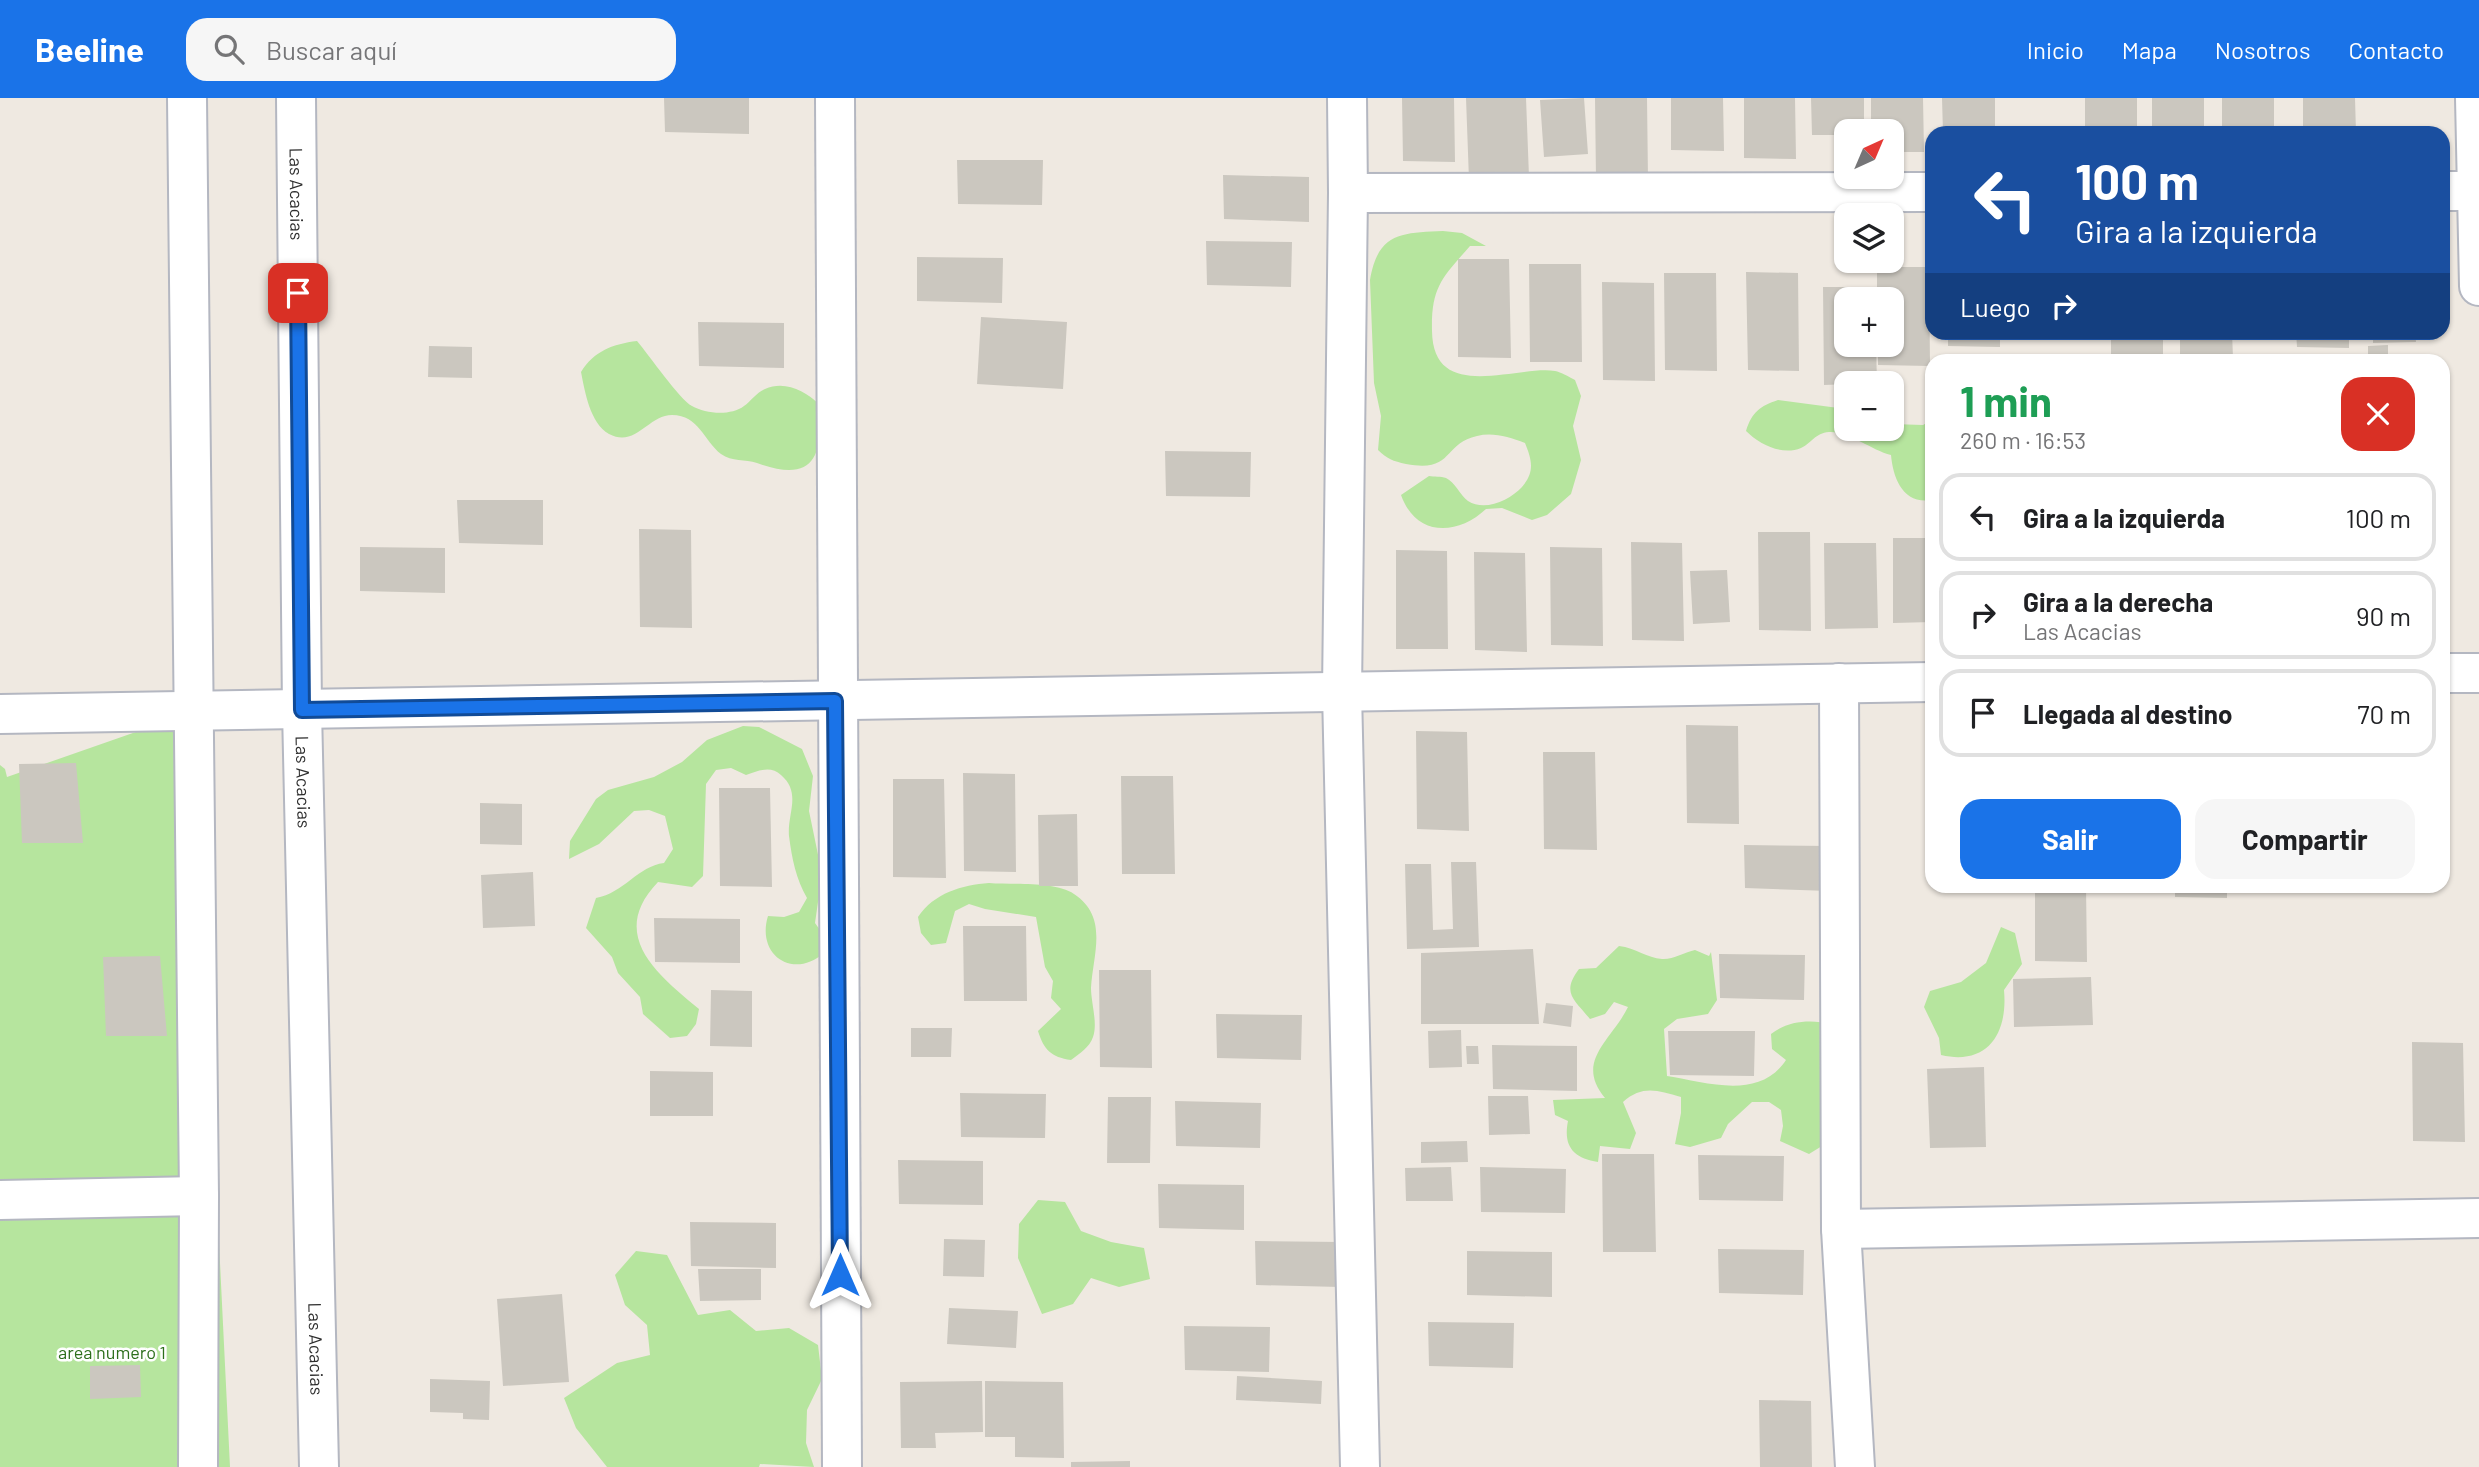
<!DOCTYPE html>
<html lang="es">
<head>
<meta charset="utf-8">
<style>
	body { margin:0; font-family:Barlow,sans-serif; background:#f6f6f6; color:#202124; height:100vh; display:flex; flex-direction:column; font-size:26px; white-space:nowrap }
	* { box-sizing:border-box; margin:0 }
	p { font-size:23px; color:#757577 }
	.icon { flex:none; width:38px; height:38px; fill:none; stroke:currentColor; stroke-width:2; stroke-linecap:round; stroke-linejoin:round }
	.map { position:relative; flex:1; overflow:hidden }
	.sheet { position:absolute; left:1925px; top:256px; width:525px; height:539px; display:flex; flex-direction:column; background:#fff; border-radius:21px; box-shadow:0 2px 5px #0004 }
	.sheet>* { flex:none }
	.banner { position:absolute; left:1925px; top:28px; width:525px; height:214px; border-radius:21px; box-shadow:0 2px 5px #0004; background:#1a4fa0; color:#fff; overflow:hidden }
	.needle { width:46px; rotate:44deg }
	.controls { position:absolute; left:1834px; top:21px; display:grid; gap:14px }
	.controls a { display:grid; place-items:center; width:70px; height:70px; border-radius:14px; background:#fff; box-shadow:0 2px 5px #0004; font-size:35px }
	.pin { position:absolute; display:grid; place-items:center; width:60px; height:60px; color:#fff; margin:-30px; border-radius:14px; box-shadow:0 4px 10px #0006 }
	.me { position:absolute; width:77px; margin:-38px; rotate:0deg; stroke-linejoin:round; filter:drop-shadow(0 0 5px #0008) }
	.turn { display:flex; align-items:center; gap:24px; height:147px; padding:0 35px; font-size:32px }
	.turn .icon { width:91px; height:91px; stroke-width:2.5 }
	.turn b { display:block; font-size:49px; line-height:60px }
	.then { display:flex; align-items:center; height:66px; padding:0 35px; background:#0003; gap:14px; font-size:26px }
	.round { display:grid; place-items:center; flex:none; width:74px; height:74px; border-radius:21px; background:#f6f6f6 }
	.head { display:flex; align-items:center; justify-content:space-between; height:119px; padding:0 35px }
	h1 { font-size:42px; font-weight:700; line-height:52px; color:#1e9e55 }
	.cta { display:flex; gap:14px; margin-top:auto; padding:14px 35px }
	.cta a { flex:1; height:80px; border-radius:21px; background:#1a73e8; color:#fff; font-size:28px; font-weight:700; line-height:80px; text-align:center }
	.cta a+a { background:#f6f6f6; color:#202124 }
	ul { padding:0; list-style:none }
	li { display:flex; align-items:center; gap:21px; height:88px; margin:0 14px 10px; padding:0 21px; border:4px solid #e0e0e0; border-radius:21px }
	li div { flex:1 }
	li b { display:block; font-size:26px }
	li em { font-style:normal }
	header { display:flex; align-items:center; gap:42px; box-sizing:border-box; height:98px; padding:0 35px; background:#1a73e8; color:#fff }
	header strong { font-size:33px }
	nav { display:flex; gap:38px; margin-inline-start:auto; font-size:24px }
	.search { width:490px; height:63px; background:#f6f6f6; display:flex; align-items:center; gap:18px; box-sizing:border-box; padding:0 24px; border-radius:21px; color:#757577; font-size:26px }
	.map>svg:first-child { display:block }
</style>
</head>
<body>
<header>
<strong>Beeline</strong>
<div class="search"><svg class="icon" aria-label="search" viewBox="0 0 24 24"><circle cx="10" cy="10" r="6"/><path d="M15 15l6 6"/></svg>Buscar aquí</div>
<nav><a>Inicio</a><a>Mapa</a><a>Nosotros</a><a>Contacto</a></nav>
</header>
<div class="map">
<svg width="2479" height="1369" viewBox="0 0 2479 1369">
	<rect width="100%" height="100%" fill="#efe9e1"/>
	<!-- green -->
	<path fill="#b6e59e" d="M1443,133L1462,135L1486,148H1470C1442,180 1431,189 1432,233C1433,306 1516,267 1555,273C1561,274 1569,279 1575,282L1581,298L1573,328L1581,362L1571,396L1547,417L1532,422L1502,410L1486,411C1457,438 1416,439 1401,397L1429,378C1434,379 1441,378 1446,380C1455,384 1460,397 1468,403C1485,414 1510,402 1522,389C1535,374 1532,362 1525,345C1509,339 1493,334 1477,338C1442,346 1454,375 1406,366C1393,363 1387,361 1378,352L1381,318L1374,285L1370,182C1378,134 1402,135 1443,133Z
		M637,243C649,257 680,302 692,308C706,316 731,318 744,308C751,303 757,294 765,291C785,282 805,293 819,306C824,358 814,386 757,365C745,361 732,364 721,356C704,343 699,317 672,317C648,317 636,350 609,336C590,325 585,294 581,274C594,253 613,246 637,243Z
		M1778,302L1846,311V331H1892V326L1923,327L1932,322V402C1903,407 1893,380 1891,357C1871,352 1849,333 1829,334C1815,335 1812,345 1801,350C1782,358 1759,346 1746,333C1752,314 1760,308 1778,302Z
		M193,614L230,1369H0V667L5,671L7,679Z
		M743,628L759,629L802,651L813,678L809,713L822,776L815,825L825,839L824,855C793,882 756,857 768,818L784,819L799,814L807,800C796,781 792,761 789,738C787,716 802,695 781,677C771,667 757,673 746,677L731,670L716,672L706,686L703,778L692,789L658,784C607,837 658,877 699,911L696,926L687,938L670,940L643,916L640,899L618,875L612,859L586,830L596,800C624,795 638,768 664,765L673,751L665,718L649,712L634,713L599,746L569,761L570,743L596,701L608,692L654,679L682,664L707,642Z
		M989,785C1013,787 1055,783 1074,796C1109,819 1093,856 1091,890C1091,905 1098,925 1093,939C1090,949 1079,956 1071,962C1051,959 1044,952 1038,933L1061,911L1051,900L1053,883L1045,869L1036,819L985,811L969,806L955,813L946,845L931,847L921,835L918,819C934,795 962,787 989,785Z
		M2001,829L2015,835L2022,866L2004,892C2008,935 1988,968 1941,957L1939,940L1924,909L1930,893L1961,884L1986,865Z
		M1619,848C1636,850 1647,860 1662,861C1672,862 1685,854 1695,852L1709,858L1711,854L1717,902L1708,916L1677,921L1664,931L1667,978C1706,984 1759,1003 1786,962L1772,951L1771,936C1787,923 1810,921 1831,926L1822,1048L1809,1056L1780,1043L1783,1028L1781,1012L1769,1004H1752L1728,1026L1721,1040L1690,1049L1675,1046L1681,1015V999C1657,992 1642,987 1623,1004L1636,1035L1630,1051L1600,1048L1598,1064C1573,1060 1563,1048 1568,1023L1555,1017L1553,1002L1605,1000C1574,963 1612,942 1628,909L1614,904L1605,916L1590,921C1574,901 1561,895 1579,871L1596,870Z
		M1038,1102L1065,1104L1081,1133L1111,1144L1144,1150L1150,1181L1119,1189L1091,1180L1073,1206L1042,1216L1018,1160L1019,1126Z
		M636,1153L667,1157L698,1217L730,1212L756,1233L789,1230L818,1247L822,1281L807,1312L806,1345L814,1369L760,1366L759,1369H607L576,1330L564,1300L617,1265L650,1257L647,1227L625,1207L615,1177Z"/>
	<!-- building -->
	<path fill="#cbc7bf" d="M664,0H749V36L665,34Z
		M1402,0H1454L1455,64L1403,63Z
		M1466,0H1526L1529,79L1469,82Z
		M1584,0L1588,56L1544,59L1540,2Z
		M1595,0H1647L1648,82L1596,81Z
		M1671,0H1723L1724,53L1671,52Z
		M1744,0H1795L1796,61L1744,60Z
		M1811,0H1864V33H1846V37H1812Z
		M1871,0H1923L1924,54H1892V33H1871Z
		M1942,0H1995V35H1943Z
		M2085,0H2137V35H2085Z
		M2152,0H2204V35H2152Z
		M2222,0H2274V35H2222Z
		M2303,0H2355L2356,35H2303Z
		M957,62H1043L1042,107L958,106Z
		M1223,77L1309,79V124L1224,121Z
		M1206,143L1292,144L1291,189L1207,187Z
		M917,159L1003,160L1002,205L917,203Z
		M1458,161H1509L1511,260L1458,259Z
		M1529,166H1581L1582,264H1530Z
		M1877,169H1929L1930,268L1878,267V247H1892V201H1877Z
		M1746,174L1798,175L1799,273L1748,272Z
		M1664,175H1716L1717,273L1665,272Z
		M1602,184L1654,185L1655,283L1603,282Z
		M1823,189H1875L1876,201H1846V247H1876L1877,285L1824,287Z
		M981,219L1067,224L1063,291L977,286Z
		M698,224L784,225V270L699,268Z
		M1948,234H2000V249L1948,248Z
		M2111,234H2163V258L2111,257Z
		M2180,234H2232L2233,260L2180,259Z
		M2296,234H2349V250L2297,249Z
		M2373,234H2415L2416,244L2373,245Z
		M2388,247V262H2368V248Z
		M429,248L472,249V280L428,279Z
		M1165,353L1251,354L1250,399L1166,398Z
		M457,402H543V447L459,445Z
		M639,431L691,432L692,530L640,529Z
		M1758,434H1810L1811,533L1759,532Z
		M1893,440H1932V524L1893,525Z
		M1631,444L1682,445L1684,543L1632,542Z
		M1824,445H1876L1878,530L1825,531Z
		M360,449L445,450V495L360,493Z
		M1550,449L1602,450L1603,548L1551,547Z
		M1396,452L1447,453L1448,551H1396Z
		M1474,454L1525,455L1527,554L1475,552Z
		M1727,472L1730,524L1693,526L1690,473Z
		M1686,627L1738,628L1739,726L1687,725Z
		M1416,633L1467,634L1469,733L1417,731Z
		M1543,654H1595L1597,752L1544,751Z
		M76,665L83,745H22L19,666Z
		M963,675L1015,676L1016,774L964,773Z
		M1121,678H1173L1175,776H1122Z
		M893,681H944L946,780L893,779Z
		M719,690H770L772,789L720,788Z
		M480,705L522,706V747L480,746Z
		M1077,716L1078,788H1039L1038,717Z
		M1744,747L1830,748L1829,793L1745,790Z
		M1451,764H1476L1479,849L1407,851L1405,766H1431L1433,832L1453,831Z
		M533,774L535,828L483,830L481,777Z
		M2035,788H2086L2087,864L2035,863Z
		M2175,788H2227V800L2175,799Z
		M654,820L740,821V865L655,864Z
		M963,828H1026L1027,903H964Z
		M1533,851L1539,926H1421V855Z
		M1719,856L1805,857L1804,902L1720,900Z
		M160,858L167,938H106L103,859Z
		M1099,872H1151L1152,970L1100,969Z
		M2091,879L2093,927L2014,929L2013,881Z
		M711,892L752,893V949L710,948Z
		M1546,905L1573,908L1571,929L1543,925Z
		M1216,916L1302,917L1301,962L1217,960Z
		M911,930H952L951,959H911Z
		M1461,932L1462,969L1429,970L1428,933Z
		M1668,933H1755L1754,978L1670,977Z
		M2412,944L2463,945L2465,1044L2413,1043Z
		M1492,947L1577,948V993L1493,991Z
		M1466,948H1478L1479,966H1467Z
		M1984,969L1986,1049L1930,1050L1927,971Z
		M650,973L713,974V1018H650Z
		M960,995L1046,996L1045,1040L961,1039Z
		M1488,998H1528L1530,1036L1489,1037Z
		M1108,999H1151L1150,1065H1107Z
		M1175,1003L1261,1005L1260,1050L1176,1048Z
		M1467,1043L1468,1064L1421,1065V1044Z
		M1602,1056H1654L1656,1154H1603Z
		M1698,1057L1784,1058L1783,1103L1699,1102Z
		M898,1062L983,1063V1107L899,1106Z
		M1451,1069L1453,1103H1406L1405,1070Z
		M1480,1069L1566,1071L1565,1115L1481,1114Z
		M1158,1086L1244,1087V1132L1159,1130Z
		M690,1124L776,1125V1170L691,1168Z
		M944,1141L985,1142L984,1179L943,1178Z
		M1255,1143L1341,1144L1340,1189L1256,1187Z
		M1718,1151L1804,1152L1803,1197L1719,1195Z
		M1467,1153L1552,1154V1199L1467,1197Z
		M698,1171H761V1202L700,1203Z
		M562,1196L569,1284L503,1288L497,1201Z
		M949,1210L1018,1213L1016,1250L947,1246Z
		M1428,1224L1514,1225L1513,1270L1429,1268Z
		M1184,1228L1270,1229L1269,1274L1185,1272Z
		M140,1267L141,1299L90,1301V1268Z
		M1237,1278L1322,1283L1321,1306L1236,1302Z
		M430,1281L490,1283L489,1322L463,1321V1315L430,1314Z
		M982,1283L983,1334L935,1335L936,1350H901L900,1284Z
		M985,1283L1063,1284L1064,1360L1015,1359V1339H985Z
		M1759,1302L1811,1303L1812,1369H1760Z
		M1130,1363V1369H1071V1364Z"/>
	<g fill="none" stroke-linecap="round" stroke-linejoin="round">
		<defs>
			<g id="minor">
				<path d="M187,0L199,1098L198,1369"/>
				<path id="s1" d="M296,0L302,612L319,1369"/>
				<path d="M835,0L842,1369"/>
				<path d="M1347,0L1348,95L1342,594L1360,1369"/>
				<path d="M2475,0L2479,188"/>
				<path d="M2443,93H2479"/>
				<path d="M1348,95L1932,94"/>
				<path d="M2443,575H2479"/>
				<path d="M1839,585L1841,1131L1855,1369"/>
				<path d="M0,616L1932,584"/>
				<path d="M0,1102L199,1098"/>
				<path d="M1841,1131L2479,1120"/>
			</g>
		</defs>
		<!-- minor casing -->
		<use href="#minor" stroke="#b4b7c1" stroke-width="42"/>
		<!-- minor -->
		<use href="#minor" stroke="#fff" stroke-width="38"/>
	</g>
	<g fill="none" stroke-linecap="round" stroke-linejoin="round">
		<defs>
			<path id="route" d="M298,195L302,612L835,603L840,1177"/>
		</defs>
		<!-- route casing -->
		<use href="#route" stroke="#114b97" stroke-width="18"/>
		<!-- route -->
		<use href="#route" stroke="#1a73e8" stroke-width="12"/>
	</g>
	<g text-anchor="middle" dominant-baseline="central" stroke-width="5" stroke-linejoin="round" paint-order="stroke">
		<!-- street labels -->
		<g font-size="18" fill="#2e2e2e" stroke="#fff">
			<text stroke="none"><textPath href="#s1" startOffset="96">Las Acacias</textPath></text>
			<text stroke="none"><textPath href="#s1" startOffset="684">Las Acacias</textPath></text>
			<text stroke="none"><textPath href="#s1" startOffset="1251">Las Acacias</textPath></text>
		</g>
		<!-- park labels -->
		<g font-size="18" fill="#2c6e1b" stroke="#fff">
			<text x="112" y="1254">area numero 1</text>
		</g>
	</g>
</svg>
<div class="controls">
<a><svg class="needle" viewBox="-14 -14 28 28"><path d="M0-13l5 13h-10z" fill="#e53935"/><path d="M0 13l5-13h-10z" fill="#757577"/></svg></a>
<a><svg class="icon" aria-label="layers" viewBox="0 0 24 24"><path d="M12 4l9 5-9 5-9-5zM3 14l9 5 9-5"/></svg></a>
<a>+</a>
<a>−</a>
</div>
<div class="pin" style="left:298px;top:195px;background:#d93025"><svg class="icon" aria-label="arrive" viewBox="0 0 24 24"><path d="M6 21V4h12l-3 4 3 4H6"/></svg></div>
<svg class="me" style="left:840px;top:1177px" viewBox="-20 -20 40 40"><path d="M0-17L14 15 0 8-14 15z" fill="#1a73e8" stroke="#fff" stroke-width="4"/></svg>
<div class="banner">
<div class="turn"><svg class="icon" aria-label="left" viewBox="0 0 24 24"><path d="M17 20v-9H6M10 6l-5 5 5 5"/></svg><div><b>100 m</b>Gira a la izquierda</div></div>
<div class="then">Luego<svg class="icon" aria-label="right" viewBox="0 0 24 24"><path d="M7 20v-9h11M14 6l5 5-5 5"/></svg></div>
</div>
<section class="sheet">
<div class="head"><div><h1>1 min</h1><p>260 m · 16:53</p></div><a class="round" style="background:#d93025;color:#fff"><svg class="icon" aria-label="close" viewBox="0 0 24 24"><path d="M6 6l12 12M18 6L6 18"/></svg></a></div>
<ul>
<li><svg class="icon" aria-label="left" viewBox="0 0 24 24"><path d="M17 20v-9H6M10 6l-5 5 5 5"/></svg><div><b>Gira a la izquierda</b></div><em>100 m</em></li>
<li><svg class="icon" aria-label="right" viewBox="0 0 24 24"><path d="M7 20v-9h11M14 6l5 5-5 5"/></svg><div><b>Gira a la derecha</b><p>Las Acacias</p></div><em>90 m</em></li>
<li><svg class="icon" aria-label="arrive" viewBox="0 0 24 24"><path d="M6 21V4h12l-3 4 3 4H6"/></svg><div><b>Llegada al destino</b></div><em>70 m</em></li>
</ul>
<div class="cta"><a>Salir</a><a>Compartir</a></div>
</section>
</div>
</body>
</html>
